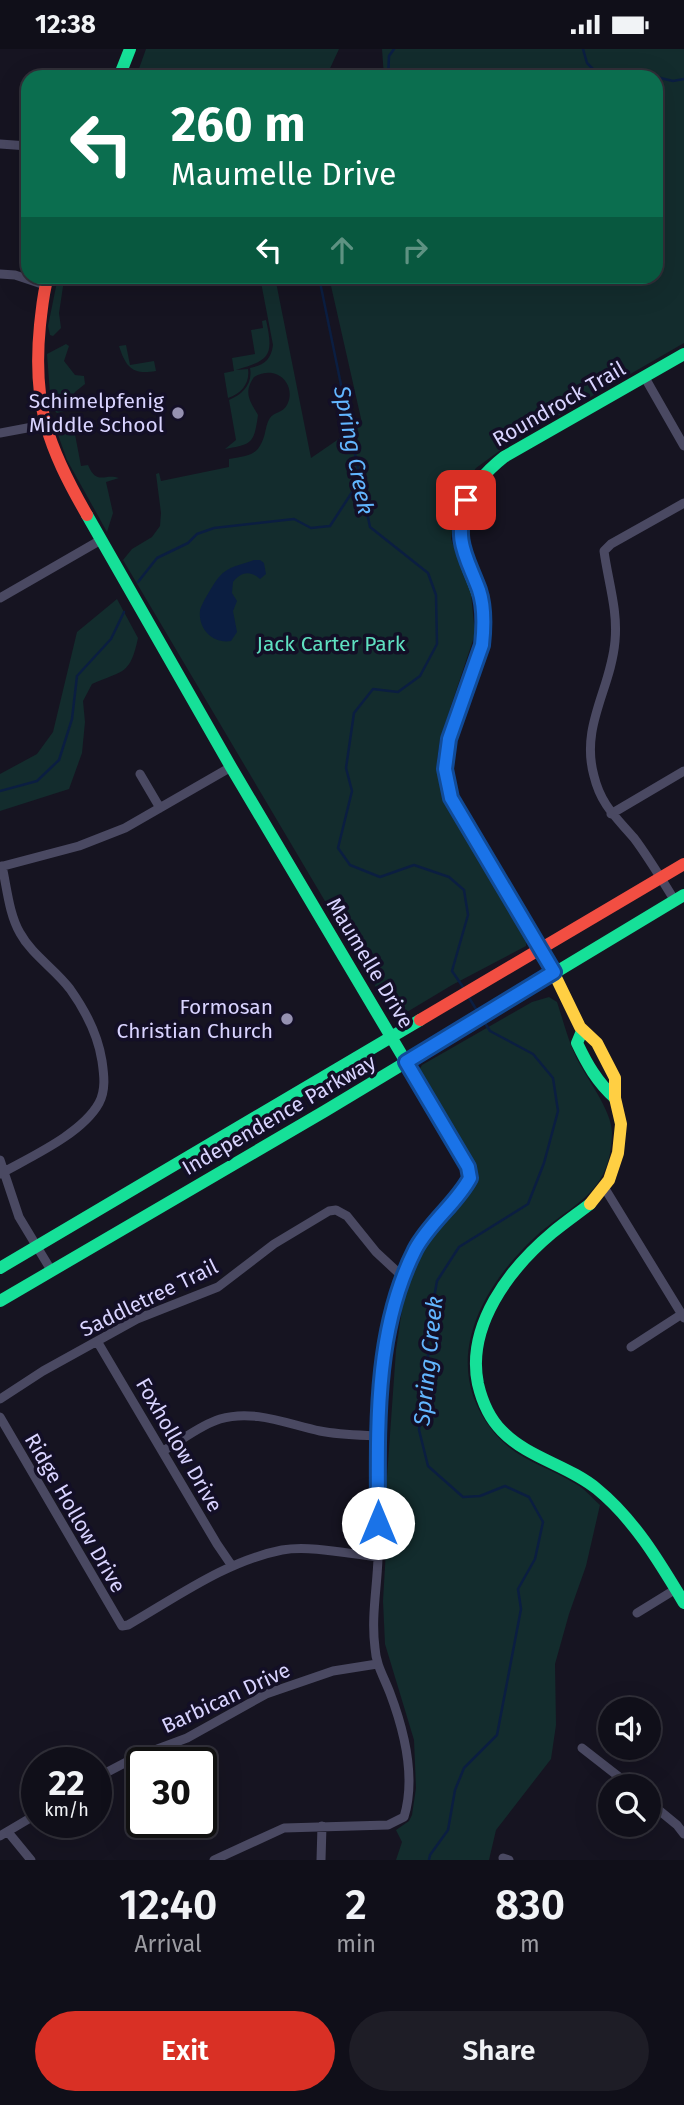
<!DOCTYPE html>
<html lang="en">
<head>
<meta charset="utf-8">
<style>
	body { margin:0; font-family:"Fira Sans",sans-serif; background:#1e1d26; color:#f1f3f6; height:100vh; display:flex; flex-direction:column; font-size:26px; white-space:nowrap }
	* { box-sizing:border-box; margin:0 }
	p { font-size:23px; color:#9c9ca2 }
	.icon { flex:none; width:38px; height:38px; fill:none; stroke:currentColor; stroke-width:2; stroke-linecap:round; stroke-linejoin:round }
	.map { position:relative; height:1811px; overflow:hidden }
	.drawer { display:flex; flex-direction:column; background:#100f19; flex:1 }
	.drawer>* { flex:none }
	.hud { position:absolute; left:21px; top:21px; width:642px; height:214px; border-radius:21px; box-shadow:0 7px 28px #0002,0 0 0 2px #302f38; background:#0b6e4f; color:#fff; overflow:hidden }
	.tools { position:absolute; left:598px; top:1648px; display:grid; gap:14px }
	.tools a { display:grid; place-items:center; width:63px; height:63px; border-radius:50%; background:#100f19; box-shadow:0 7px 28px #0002,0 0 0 2px #302f38; font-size:35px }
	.speed { position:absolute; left:21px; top:1698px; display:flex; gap:14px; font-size:35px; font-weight:700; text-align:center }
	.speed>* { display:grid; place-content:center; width:91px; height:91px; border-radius:50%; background:#100f19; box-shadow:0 7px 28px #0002,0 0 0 2px #302f38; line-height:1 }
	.speed small { font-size:18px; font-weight:400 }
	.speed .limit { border:4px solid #111; border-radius:10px; background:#fff; color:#111 }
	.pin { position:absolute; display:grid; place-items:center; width:60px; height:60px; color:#fff; margin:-30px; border-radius:14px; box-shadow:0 4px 10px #0006 }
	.me { position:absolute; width:77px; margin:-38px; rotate:0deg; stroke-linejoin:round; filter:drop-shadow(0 0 5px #0008) }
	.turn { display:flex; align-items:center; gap:24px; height:147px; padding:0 35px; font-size:32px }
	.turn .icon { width:91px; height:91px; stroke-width:2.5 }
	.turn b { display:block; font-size:49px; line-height:60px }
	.lanes { display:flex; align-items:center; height:66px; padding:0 35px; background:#0003; justify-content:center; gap:35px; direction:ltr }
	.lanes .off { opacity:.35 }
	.eta { display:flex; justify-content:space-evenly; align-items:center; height:119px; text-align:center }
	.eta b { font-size:42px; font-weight:600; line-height:49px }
	.button { display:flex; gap:14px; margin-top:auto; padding:14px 35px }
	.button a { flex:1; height:80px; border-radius:42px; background:#d93025; color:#fff; font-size:28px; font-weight:600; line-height:80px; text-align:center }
	.button a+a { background:#1e1d26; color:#f1f3f6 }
	.status { display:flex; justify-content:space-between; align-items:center; height:49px; padding:0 35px; background:#100f19; direction:ltr }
	.status svg { height:19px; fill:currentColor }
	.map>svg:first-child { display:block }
</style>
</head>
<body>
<div class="status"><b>12:38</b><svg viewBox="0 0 49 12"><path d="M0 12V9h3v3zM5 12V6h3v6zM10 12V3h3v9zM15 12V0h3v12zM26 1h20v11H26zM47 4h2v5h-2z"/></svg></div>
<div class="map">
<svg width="684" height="1811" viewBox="0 0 684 1811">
	<rect width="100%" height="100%" fill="#161421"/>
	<!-- green -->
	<path fill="#132c2d" d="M146,0H339L326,28H136Z
		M382,0H684V294L506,397L476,419L462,439L454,467L451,490L471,545L475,585L440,690L437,712L440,733L449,760L526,891V897L452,936L397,969L393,967L123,511L132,500L152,488L160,477L161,464L156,425L159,424L161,432L229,418V410C250,406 259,407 265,384C266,380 267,373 270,369C274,363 283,364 287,356C297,337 278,314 254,328C243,344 250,352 258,366C254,395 252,395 225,400L236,391L229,351C243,345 253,335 250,319C264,316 271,311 273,296L260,228H275L311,409L362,374L329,228H656V28H384Z
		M58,228H67L64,231L59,264L61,279L53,287L50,286L48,277Z
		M266,271C274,307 270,311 236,321L248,320C250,334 242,344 228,349L224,324L234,322L232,309L255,305L251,281L263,279L262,272Z
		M66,295L69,297L64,312L75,326L84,327L85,335L75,343L64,362L57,364L51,358L47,305Z
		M126,296L130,316L154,312L156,322C133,326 126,319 119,297Z
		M80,375L81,377L74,380L81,417L88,416C97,437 104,424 119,429L106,433L113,464L107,483L67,411L57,383Z
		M117,550L138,589C130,626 124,621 92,635L83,652L85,673L82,704L69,740L0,762V725L37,705L53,683L77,583Z
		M549,948L557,953C563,971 568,991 576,1008C586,1029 612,1061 612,1084C611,1147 571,1154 533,1190C480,1240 440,1315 492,1381C515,1411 546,1416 576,1435C585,1440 592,1449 600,1456L586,1517L569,1565L555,1615L556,1676L551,1710L496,1781L489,1811H396L402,1793L396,1781L409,1772L412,1766L416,1739L414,1691L385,1595L383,1552L388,1467L386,1442L396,1301L405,1240L419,1209L433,1186L468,1144L476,1125L418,1023L422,1016L532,953Z"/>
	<!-- water -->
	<path fill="#0b1e41" d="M254,511H260L264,514L266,525L260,530C250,521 241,523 233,533L232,544L237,552L233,562L237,583L231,592C213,595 198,580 200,562C200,557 215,532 219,528C228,517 241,516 254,511Z"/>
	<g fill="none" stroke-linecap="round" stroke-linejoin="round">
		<!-- stream -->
		<path stroke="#0b1e41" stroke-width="2.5" d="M583,0L587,14L601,28
			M388,28L389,7L394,0
			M647,28H655
			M656,28L673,32L684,30
			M319,228L370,478L428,524L436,546L437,595L420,627L398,643L373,640L354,664L346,719L352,742L338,799L350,816L380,828L414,816L449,828L464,841L468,866L452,922L465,941
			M138,533L157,509L188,494L197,485L214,479L294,470L311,479L330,477L360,431
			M0,742L37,732L59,711L72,670L77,627L111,590L124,563
			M468,947L479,965
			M429,1811L430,1806L448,1781L455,1741L464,1719L497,1686L521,1560L518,1540L535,1510L543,1473L529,1448L505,1437L480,1447L463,1448L428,1417L419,1381L428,1312V1283L437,1232L459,1198L528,1155L544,1114L558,1062L553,1029L533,1005L490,982L483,971"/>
		<!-- street -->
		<path stroke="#4a4962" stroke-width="9" d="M0,95L28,97
			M0,225L15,226L45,236
			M644,327L684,397
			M0,384L43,376
			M0,549L99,492
			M140,725L160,759
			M611,765L684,722
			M0,818L79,797L125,779L231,718
			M675,852C662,831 649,809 634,789C616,768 601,756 594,727C580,677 611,640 615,592C618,561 608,532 604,502L611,495L684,454
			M0,1111L19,1168L51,1221
			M0,1125C30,1108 82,1085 99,1054C106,1041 104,1026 102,1012C98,986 85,961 70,940C55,920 32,906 20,884C9,865 7,839 2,817
			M604,1138L684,1269
			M97,1292L217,1495L232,1517
			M631,1298L682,1265
			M0,1350L43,1322L137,1270L218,1238L274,1195L329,1162L336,1161L347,1167L376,1203L404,1229
			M0,1368L122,1577L128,1576C177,1548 226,1512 282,1501C310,1496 350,1505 378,1508
			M163,1402C181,1392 200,1376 220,1370C254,1360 287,1375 320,1382C340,1386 359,1386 379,1387
			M637,1564L676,1540
			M582,1699L632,1738
			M96,1729L136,1708L187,1689L266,1645L333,1622L377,1615
			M649,1753L677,1776L684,1785
			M8,1783L31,1811
			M0,1787L37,1765
			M503,1809L509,1811
			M214,1811L284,1779L388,1776L404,1768C416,1729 404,1681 390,1644C384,1628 376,1616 375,1599C371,1568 377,1540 378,1509C384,1406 365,1295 416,1200C425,1182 440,1165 454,1149C460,1142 466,1137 470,1129L468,1119L406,1013
			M321,1811L322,1777"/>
		<!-- fast -->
		<path stroke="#16e098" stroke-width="12" d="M119,28L130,0
			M87,466L231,718L406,1013
			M470,785C433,728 443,697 467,638C474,622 481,605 483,587C486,562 477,543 468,520C450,473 466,438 504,408L684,305
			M582,982L577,994C587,1015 597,1033 615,1049
			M590,1155C577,1165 564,1174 552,1184C509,1220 466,1277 478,1335C482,1352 490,1370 502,1382C528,1409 568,1416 597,1440C634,1470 660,1514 684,1554
			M0,1219L420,971
			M0,1252L325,1062L684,846"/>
		<!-- slow -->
		<path stroke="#ffcf43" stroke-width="12" d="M470,785L549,914L580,978L597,994L615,1029V1049L621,1075L618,1104L609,1131L590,1155"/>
		<!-- jam -->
		<path stroke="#f24e42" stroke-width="12" d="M48,228C43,243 42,260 40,276C32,356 48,398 87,466
			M420,971L684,815"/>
	</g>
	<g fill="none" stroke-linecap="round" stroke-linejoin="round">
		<defs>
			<path id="route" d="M378,1474C378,1383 373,1284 415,1201C429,1174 457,1154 470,1129L468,1118L406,1013L554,923L451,749L445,720L449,690L482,596C484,578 485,559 479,541C465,504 454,493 466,451"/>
		</defs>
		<!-- route casing -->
		<use href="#route" stroke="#114b97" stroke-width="18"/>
		<!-- route -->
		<use href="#route" stroke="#1a73e8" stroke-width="12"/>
	</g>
	<!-- markers -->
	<g fill="#9591b1" stroke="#130f26" stroke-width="2.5">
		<circle cx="178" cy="364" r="7"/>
		<circle cx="287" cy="970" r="7"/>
	</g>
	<g text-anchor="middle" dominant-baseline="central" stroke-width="7" stroke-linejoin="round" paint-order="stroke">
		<!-- poi labels -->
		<g font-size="21" fill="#d9d4ff" stroke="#130f26" text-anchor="end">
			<text x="164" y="352">Schimelpfenig<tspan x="164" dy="24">Middle School</tspan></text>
			<text x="273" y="958">Formosan<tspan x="273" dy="24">Christian Church</tspan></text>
		</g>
		<!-- street labels -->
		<g font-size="21" fill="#d9d4ff" stroke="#130f26">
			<text transform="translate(559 355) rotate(-30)">Roundrock Trail</text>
			<text transform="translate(370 914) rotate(59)">Maumelle Drive</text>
			<text transform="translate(279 1066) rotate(-30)">Independence Parkway</text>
			<text transform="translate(149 1249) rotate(-26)">Saddletree Trail</text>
			<text transform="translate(179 1396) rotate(60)">Foxhollow Drive</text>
			<text transform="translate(75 1464) rotate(60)">Ridge Hollow Drive</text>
			<text transform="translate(226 1649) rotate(-25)">Barbican Drive</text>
		</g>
		<!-- park labels -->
		<g font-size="21" fill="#5fe0c0" stroke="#130f26">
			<text x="331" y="595">Jack Carter Park</text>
		</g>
		<!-- water labels -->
		<g font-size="23" font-style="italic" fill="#62b6ff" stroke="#130f26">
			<text transform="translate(354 401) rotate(79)">Spring Creek</text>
			<text transform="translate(428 1312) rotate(-84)">Spring Creek</text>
		</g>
	</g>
</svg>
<div class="tools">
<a><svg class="icon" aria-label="sound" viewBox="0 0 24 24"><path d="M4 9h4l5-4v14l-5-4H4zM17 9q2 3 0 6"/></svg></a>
<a><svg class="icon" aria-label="search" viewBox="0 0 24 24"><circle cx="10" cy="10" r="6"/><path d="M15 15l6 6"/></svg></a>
</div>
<div class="speed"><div>22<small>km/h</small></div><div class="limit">30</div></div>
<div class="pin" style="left:466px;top:451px;background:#d93025"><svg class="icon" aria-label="arrive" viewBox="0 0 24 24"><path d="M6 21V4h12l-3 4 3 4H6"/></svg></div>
<svg class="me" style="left:378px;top:1474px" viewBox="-20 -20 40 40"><circle r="19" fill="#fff"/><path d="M0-13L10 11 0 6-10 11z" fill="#1a73e8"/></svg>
<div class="hud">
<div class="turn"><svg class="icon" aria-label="left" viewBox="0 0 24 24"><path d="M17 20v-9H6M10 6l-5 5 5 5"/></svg><div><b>260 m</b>Maumelle Drive</div></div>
<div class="lanes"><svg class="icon" aria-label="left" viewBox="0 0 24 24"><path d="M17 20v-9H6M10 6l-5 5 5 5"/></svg><svg class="icon off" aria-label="ahead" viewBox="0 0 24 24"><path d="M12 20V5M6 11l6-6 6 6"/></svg><svg class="icon off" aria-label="right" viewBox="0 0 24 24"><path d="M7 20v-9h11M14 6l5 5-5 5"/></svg></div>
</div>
</div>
<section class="drawer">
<div class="eta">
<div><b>12:40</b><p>Arrival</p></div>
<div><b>2</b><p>min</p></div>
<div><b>830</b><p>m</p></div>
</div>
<div class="button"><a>Exit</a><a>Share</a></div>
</section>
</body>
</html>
